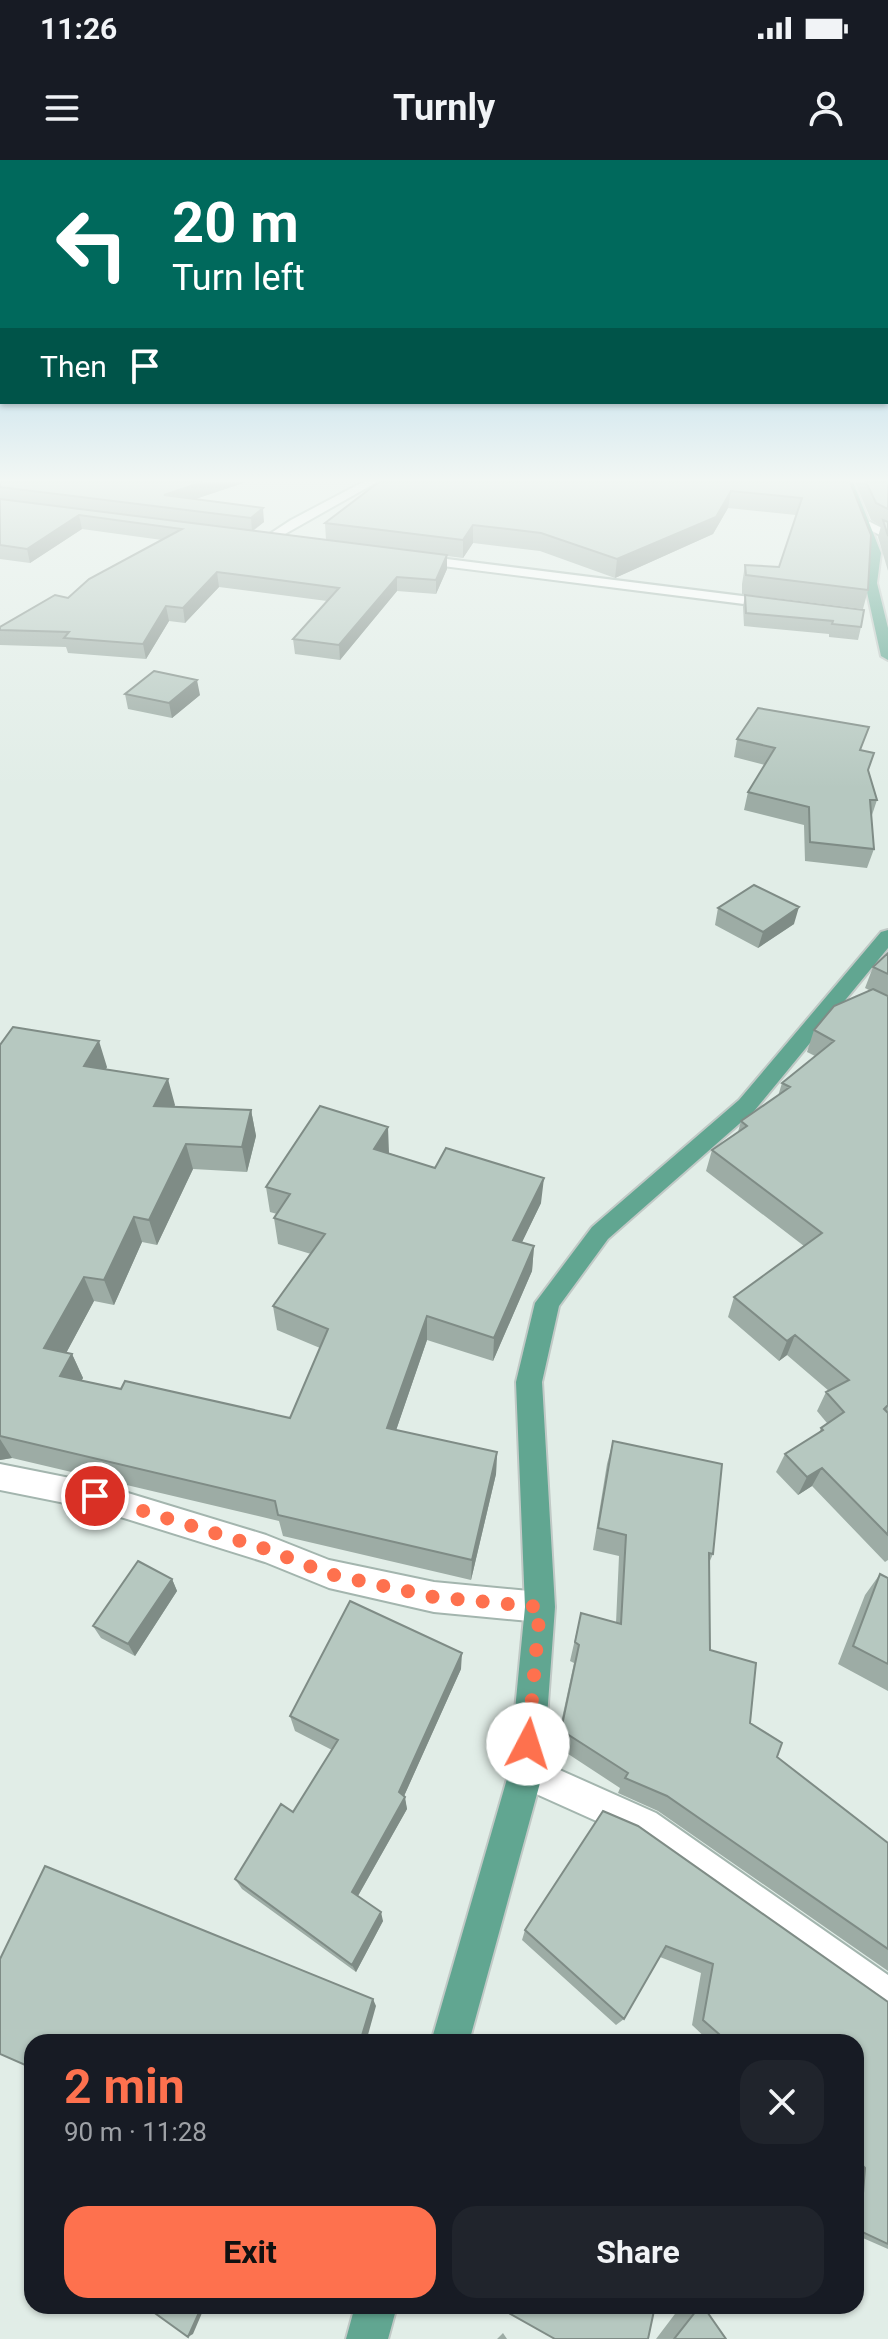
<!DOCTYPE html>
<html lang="en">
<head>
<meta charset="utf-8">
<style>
	body { margin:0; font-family:Roboto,sans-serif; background:#20242c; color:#f1f3f6; height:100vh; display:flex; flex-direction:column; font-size:30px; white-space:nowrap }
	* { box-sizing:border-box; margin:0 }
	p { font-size:26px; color:#9ea1a6 }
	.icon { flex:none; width:44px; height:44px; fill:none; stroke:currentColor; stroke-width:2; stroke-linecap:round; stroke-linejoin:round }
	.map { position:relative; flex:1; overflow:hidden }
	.side { position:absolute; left:24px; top:1874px; width:840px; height:280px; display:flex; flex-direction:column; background:#171b24; border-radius:24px; box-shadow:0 2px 6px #0004 }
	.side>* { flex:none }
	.top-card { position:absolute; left:0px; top:0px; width:888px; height:244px; box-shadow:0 2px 6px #0004; background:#00695c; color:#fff; overflow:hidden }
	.pin { position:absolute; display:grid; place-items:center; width:68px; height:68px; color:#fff; margin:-34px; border:4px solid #fff; border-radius:50%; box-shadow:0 2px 8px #0007 }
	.me { position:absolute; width:88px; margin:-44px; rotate:5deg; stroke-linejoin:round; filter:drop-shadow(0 0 6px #0008) }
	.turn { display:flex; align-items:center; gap:28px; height:168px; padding:0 40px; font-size:36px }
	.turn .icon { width:104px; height:104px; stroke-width:2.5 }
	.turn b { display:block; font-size:56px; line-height:68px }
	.then { display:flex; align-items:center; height:76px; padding:0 40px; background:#0003; gap:16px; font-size:30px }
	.round { display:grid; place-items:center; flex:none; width:84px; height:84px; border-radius:24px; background:#20242c }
	.head { display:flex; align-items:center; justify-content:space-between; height:136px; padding:0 40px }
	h1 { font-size:48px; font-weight:700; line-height:60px; color:#fe714e }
	.cta { display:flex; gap:16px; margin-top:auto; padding:16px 40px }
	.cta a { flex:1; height:92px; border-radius:24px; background:#fe714e; color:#111; font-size:32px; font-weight:700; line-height:92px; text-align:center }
	.cta a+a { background:#20242c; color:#f1f3f6 }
	.status { display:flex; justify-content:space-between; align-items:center; height:56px; padding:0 40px; background:#171b24; direction:ltr }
	.status svg { height:22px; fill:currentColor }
	header { display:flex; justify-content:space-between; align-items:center; height:104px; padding:0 40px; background:#171b24; font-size:36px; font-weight:700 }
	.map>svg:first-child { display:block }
</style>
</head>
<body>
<div class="status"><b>11:26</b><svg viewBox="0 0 49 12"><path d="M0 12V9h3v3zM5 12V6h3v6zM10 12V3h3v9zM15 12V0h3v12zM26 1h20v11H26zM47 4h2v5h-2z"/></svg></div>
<header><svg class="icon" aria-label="menu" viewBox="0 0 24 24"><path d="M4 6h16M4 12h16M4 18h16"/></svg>Turnly<svg class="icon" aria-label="person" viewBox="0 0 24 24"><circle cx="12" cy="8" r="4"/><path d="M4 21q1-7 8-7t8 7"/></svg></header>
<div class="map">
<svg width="888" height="2179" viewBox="0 0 888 2179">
	<rect width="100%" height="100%" fill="#e1ede7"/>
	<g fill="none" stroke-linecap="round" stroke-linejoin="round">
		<defs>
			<path id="minor" d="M363,322H377L269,383L259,381L291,360Z
				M862,362H870L888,371V379L862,366Z
				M415,395L775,440L781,444L775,448L411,402V396Z
				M0,1304L95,1323L266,1375L329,1400L434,1422L540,1432L551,1437L555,1447L551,1457L540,1462L434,1452L329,1428L265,1402L95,1349L0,1330Z
				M526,1595L656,1653L888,1815V1856L875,1850L632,1677L514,1624L509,1612L514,1600Z"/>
			<path id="major" d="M842,322H853L881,393L877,423L888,468V500L881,496L865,423L869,393Z
				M888,770V788L755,950L608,1079L559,1146L542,1222L555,1447L543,1612L469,1882H431L509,1612L525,1447L516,1222L535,1143L592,1067L739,940L881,772Z
				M355,2146H397L388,2179H346Z"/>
		</defs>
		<!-- minor casing -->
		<use href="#minor" stroke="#a3b5ae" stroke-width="4"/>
		<!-- major casing -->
		<use href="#major" stroke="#c1c9c6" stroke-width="4"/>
		<!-- minor -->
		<use href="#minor" fill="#fff" fill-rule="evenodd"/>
		<!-- major -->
		<use href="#major" fill="#61a691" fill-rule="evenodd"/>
	</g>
	<!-- wall -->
	<path fill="#9daca5" d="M0,322H246L195,339L264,362L253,371L326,380L325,363L379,322H850L868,430L863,449L742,434V424L745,405L779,407L796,355L728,348L713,374L615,418L540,391L473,383L463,398L447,396V409L436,434L397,431L340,500L295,494L293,479L327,441L219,427L185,463L169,461L146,499L68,493L66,487L0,485V467L68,438L162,380L82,369L30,403L0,399Z
		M855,322H888V411L878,377L881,366L871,360Z
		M745,435L861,467L858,480L829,477V474L744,466L743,447Z
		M125,534L200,535L172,558L128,549Z
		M737,579L861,591L877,640L871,658L874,689L867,708L805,701L804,665L744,650L748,632L765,605L734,597Z
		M718,748L794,764L758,788L715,765Z
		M888,793V1400L885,1402L812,1326L798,1335L776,1312L785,1294L819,1273L821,1268L827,1263L817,1251L826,1232L829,1231L787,1195L779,1201L728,1157L734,1137L804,1086L706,1011L712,990L738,972L741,961L778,936L782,923L815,896L807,892L814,870L869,830L865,828L873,807Z
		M0,885L107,907L106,909L175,945L174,946L251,950L256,976L247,1012L193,1009L157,1085L142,1082L114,1145L94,1141L66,1193L72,1194L83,1218L81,1221L121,1229L290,1258L320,1188L277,1170L273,1146L311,1094L278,1084L274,1058L277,1054L270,1052L266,1027L389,993L541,1043L522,1082L534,1086L532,1111L493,1201L427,1180L396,1270L497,1292L496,1314L471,1420L283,1376L279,1361L12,1298L0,1300Z
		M613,1281L713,1394L709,1403L710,1490L750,1563L777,1597L888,1683V1811L658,1651L618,1633L620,1628L556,1586L574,1503L570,1501L581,1453L616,1463L619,1396L593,1390L607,1304Z
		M880,1414L888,1418V1531L838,1504L865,1435Z
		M172,1419L177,1431L135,1496L101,1478L93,1466Z
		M461,1509L404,1636L407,1649L358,1736L383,1761L356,1812L242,1729L235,1719L293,1652L332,1590L295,1571L290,1556Z
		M603,1651L888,1842V2089L856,2075V1882H710L692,1865L701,1813L660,1797L624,1859L616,1865L522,1780L525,1770Z
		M681,2146H703L726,2179H656Z
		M503,2173L507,2179H497Z"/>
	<!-- shaded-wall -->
	<path fill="#7f8c86" d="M203,322H246L169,348L164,335Z
		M731,331L728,348L713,374L615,418L617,399Z
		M263,348L264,362L252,371L251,358Z
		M79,355L82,369L30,403L27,389Z
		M473,365V383L463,398V380Z
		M447,395V409L436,434V420Z
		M217,412L219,427L185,463L183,448Z
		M397,417V431L340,500L339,485Z
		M166,446L169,461L146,499L143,484Z
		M197,520L200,535L172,558L169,543Z
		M799,747L794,764L758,788L763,772Z
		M99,881L107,907L92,932L84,906Z
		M168,919L175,945L161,971L154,946Z
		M251,950L256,976L247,1012L242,987Z
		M388,967L389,993L376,1015L374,989Z
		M186,984L193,1009L157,1085L149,1060Z
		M544,1018L541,1043L511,1105L513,1080Z
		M134,1057L142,1082L114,1145L104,1120Z
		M534,1086L532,1111L493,1201L494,1178Z
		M84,1117L94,1141L56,1212L44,1188Z
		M427,1156V1180L389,1291L387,1268Z
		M795,1175L787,1195L779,1201L787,1181Z
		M72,1194L83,1218L71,1239L60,1216Z
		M0,1279L12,1298L0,1300Z
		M497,1292L496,1314L471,1420L472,1400Z
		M822,1308L812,1326L798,1335L807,1317Z
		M172,1419L177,1431L135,1496L128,1484Z
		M462,1493L461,1509L400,1645L399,1632Z
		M405,1637L407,1649L355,1741L352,1732Z
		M381,1752L383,1761L356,1812L352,1805Z
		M373,1839L376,1846L366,1882H360Z
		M202,2146H205L193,2174L188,2177Z"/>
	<!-- building -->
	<path fill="#b6c8c0" stroke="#7f8c86" stroke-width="2" d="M0,322H203L164,335L263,348L251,358L0,327Z
		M379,322H850L871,375L868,430L746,415L745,405L779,407L802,338L731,331L716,357L617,399L541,373L473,365L463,380L325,363Z
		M866,322H888V349L876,343Z
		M0,339L447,395L436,420L397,417L339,485L293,479L339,428L217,412L183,448L166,446L143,484L64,478L69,472L0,470V467L55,435L68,438L89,419L182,369L79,355L27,389L0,385Z
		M883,360L888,362V376Z
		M745,435L864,450L861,467L832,464L833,461L746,453Z
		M154,511L197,520L169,543L125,534Z
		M758,548L869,567L860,590L874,593L868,610L877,640H870L874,689L810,682L809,647L748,632L775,588L737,579Z
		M754,725L799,747L763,772L718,748Z
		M888,793V814L873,807Z
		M873,829L888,836V1245L884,1249L888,1253V1375L822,1308L807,1317L785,1294L823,1270L821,1268L844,1252L826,1232L849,1220L795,1175L787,1181L734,1137L822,1073L712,990L747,966L741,961L790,927L782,923L834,881L814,870L834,846Z
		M13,867L99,881L84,906L168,919L154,946L251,950L242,987L186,984L149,1060L134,1057L104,1120L84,1117L44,1188L72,1194L60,1216L121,1229L125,1221L290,1258L328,1169L273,1146L325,1074L274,1058L290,1034L266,1027L320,946L388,967L374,989L435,1008L446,988L544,1018L513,1080L534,1086L494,1178L427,1156L387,1268L497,1292L472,1400L278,1355L275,1341L0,1276V885Z
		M613,1281L722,1304L713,1394L709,1393L710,1490L756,1503L750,1563L782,1583L777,1597L888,1683V1789L667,1636L625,1618L628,1613L561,1570L579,1485L575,1482L581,1453L621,1464L626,1375L598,1368Z
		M138,1401L172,1419L128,1484L93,1466Z
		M880,1414L888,1418V1504L853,1486Z
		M350,1441L462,1493L399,1632L405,1637L352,1732L381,1752L352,1805L235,1719L281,1644L293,1652L338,1580L290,1556Z
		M603,1651L638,1666L888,1842V2084L860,2071L865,2008L856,1999V1882H728L703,1860L713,1804L666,1786L624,1859L525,1770Z
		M45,1706L373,1839L360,1882H32V1908L0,1894V1799Z
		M145,2146H202L188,2177Z
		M508,2146H655L648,2179H555L507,2152Z
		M700,2146H703L726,2179H674Z"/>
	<!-- sky -->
	<linearGradient id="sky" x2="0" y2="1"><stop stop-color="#80bee1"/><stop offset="0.51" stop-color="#f2f7f4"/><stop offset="1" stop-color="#f2f7f4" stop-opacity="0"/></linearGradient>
	<rect width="888" height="628" fill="url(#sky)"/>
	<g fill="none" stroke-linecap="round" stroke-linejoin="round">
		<!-- route -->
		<path stroke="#fe714e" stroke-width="14" stroke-dasharray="0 25.2" d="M95,1336L266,1389L329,1414L434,1437L540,1447L528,1584"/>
	</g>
</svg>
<div class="pin" style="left:95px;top:1336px;background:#d93025"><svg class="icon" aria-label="arrive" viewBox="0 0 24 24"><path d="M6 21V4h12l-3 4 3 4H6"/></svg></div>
<svg class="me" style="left:528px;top:1584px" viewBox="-20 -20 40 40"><circle r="19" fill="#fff"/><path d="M0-13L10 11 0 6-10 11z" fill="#fe714e"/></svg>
<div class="top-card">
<div class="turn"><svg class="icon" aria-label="left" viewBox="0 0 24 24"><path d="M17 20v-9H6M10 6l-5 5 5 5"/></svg><div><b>20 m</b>Turn left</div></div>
<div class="then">Then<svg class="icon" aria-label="arrive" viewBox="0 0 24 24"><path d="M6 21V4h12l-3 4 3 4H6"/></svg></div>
</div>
<section class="side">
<div class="head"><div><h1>2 min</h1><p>90 m · 11:28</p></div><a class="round"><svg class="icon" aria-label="close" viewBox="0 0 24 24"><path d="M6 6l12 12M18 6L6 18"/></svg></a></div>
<div class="cta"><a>Exit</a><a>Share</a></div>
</section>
</div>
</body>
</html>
